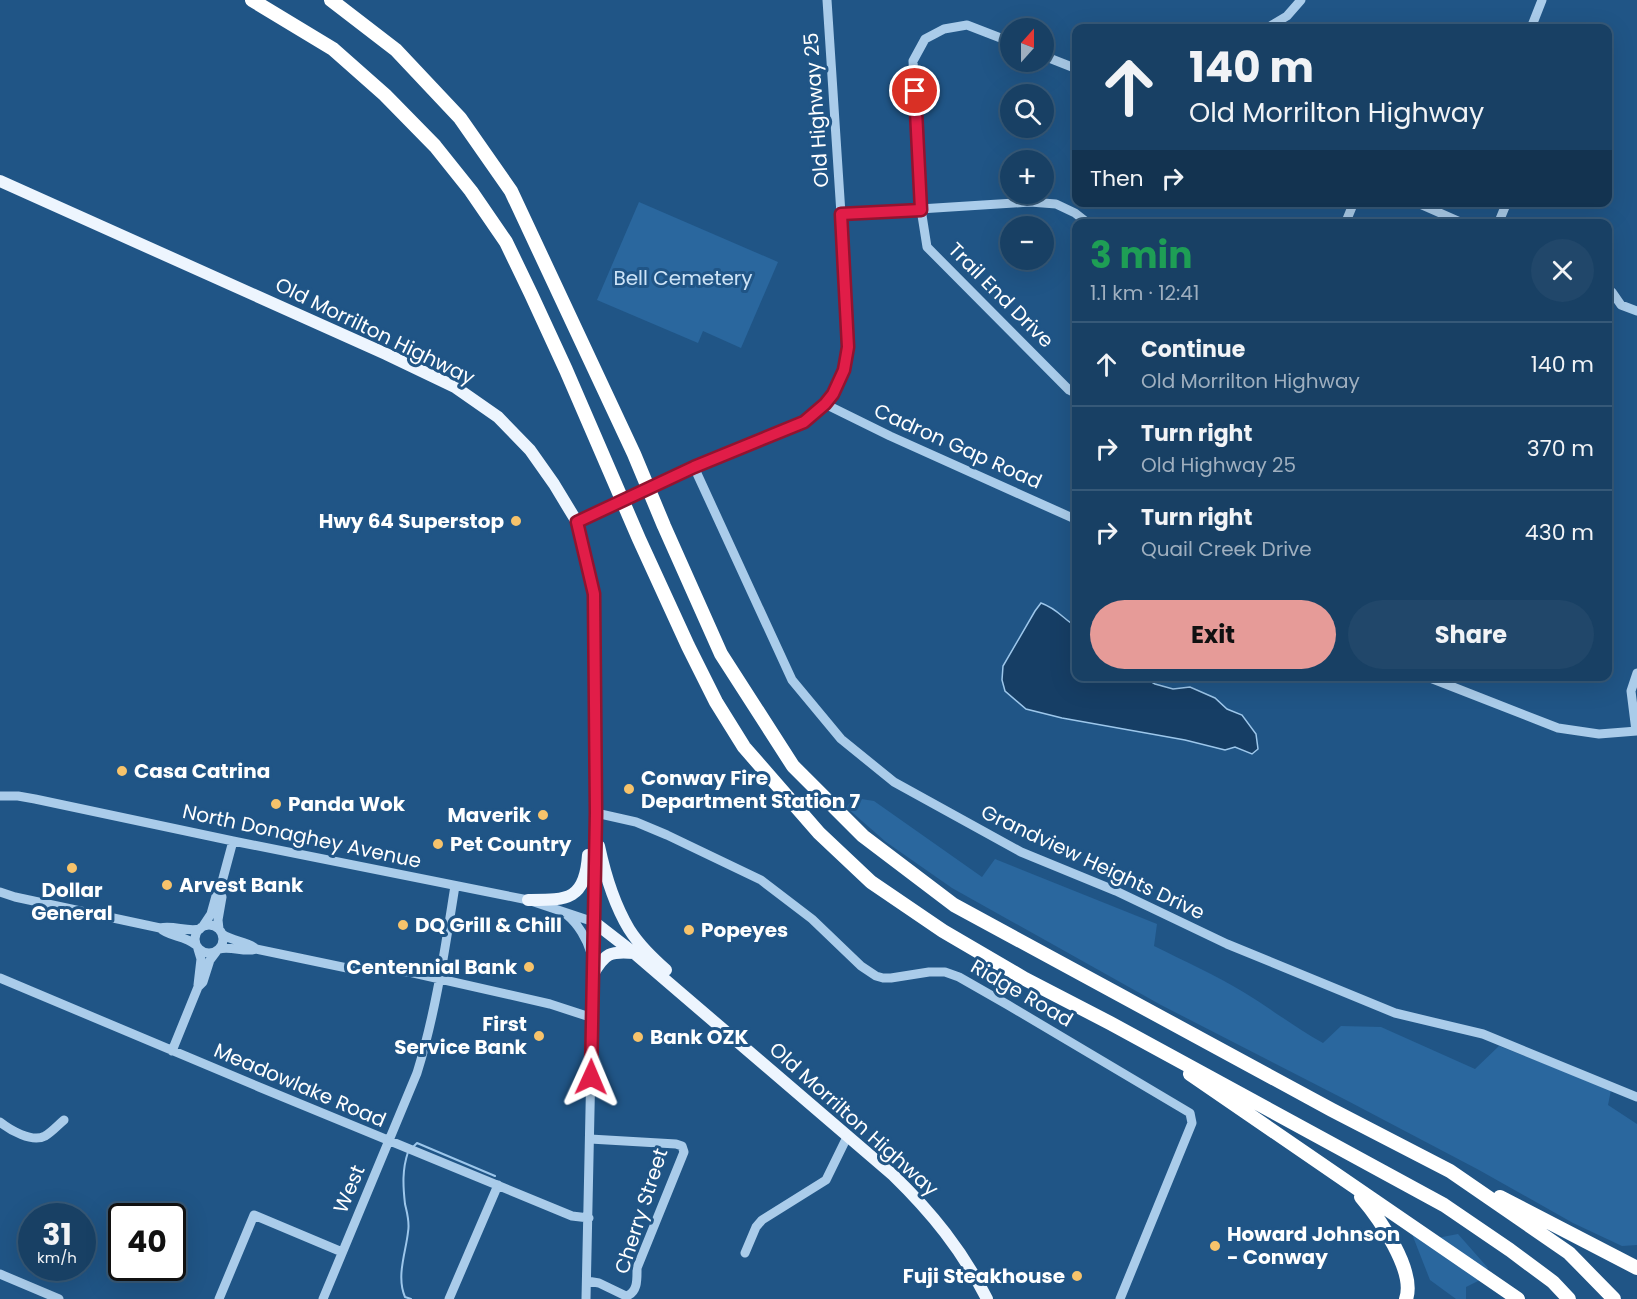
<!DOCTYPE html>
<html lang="en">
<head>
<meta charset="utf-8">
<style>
	body { margin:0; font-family:Poppins,sans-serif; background:#21476a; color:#f1f3f6; height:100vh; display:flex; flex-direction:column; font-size:22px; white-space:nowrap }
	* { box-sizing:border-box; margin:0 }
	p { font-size:20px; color:#9fafbf }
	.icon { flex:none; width:33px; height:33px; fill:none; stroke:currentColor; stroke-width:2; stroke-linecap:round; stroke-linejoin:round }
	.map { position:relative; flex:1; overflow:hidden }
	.details { position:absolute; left:1072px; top:219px; width:540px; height:462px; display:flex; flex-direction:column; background:#184064; border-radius:12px; box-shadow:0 6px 24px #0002,0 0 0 2px #365978 }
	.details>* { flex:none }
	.guide { position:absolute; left:1072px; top:24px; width:540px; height:183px; border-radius:12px; box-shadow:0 6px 24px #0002,0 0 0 2px #365978; background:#184064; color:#f1f3f6; overflow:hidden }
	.needle { width:39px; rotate:21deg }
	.buttons { position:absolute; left:1000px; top:18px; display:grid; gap:12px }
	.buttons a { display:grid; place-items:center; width:54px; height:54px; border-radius:50%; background:#184064; box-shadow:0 6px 24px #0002,0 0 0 2px #365978; font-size:30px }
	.speed { position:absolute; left:18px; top:1203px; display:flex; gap:12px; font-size:30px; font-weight:700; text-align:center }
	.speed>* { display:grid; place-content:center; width:78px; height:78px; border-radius:50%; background:#184064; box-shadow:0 6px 24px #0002,0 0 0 2px #365978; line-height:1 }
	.speed small { font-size:15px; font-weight:400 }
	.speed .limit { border:3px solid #111; border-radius:9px; background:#fff; color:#111 }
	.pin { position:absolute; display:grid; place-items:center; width:51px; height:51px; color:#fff; margin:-26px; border:3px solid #fff; border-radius:50%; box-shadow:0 2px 6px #0007 }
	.me { position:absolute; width:66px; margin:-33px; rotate:1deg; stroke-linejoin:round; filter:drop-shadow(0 0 4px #0008) }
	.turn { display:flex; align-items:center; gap:21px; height:126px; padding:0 18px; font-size:27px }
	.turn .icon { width:78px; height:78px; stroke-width:2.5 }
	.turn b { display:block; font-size:42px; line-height:51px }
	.then { display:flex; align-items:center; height:57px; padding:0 18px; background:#0003; gap:12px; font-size:22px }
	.round { display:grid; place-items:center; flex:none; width:63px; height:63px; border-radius:32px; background:#21476a }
	.head { display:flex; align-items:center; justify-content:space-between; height:102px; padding:0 18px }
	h1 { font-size:36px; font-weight:700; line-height:45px; color:#1e9e55 }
	.button { display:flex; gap:12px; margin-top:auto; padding:12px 18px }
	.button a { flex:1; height:69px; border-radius:36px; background:#e69b98; color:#111; font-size:24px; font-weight:700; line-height:69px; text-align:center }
	.button a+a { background:#21476a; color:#f1f3f6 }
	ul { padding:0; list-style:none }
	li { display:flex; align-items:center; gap:18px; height:84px; padding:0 18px; border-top:2px solid #365978 }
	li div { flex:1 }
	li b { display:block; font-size:22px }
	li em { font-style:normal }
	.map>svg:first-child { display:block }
</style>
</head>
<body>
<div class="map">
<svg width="1637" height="1299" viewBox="0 0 1637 1299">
	<rect width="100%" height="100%" fill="#205586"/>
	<!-- green -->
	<path fill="#2a679e" d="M639,202L778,262L741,348L703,331L698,343L597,300Z
		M855,798L874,801L982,877L995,859L1157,924L1154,946C1184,961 1216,975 1245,993C1271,1009 1296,1028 1323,1043L1341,1026L1381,1027L1475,1069L1499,1046L1611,1090L1608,1105L1637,1124V1245L1622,1246L1573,1223L1479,1170L1346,1100L1161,1005L952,888L886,842L846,807Z
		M1412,1234L1437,1238L1458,1234L1488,1268L1478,1281L1466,1287V1299H1456L1430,1280Z"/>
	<!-- water -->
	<path fill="#163e65" stroke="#9dc7eb" stroke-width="1.5" d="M1041,603C1058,609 1063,619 1077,627V676L1143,677L1155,684L1173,689L1190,687L1215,698L1227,709L1242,715L1256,734L1258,749L1252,754L1235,747L1225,750L1185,740L1062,718L1026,709L1005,691L1002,680L1003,666L1035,611Z"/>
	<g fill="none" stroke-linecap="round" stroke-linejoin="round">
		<!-- stream -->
		<path stroke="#9dc7eb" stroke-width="2" d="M412,1148L417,1143L495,1176
			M408,1152C402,1170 403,1186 405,1204C407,1213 410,1222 408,1232C406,1252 396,1276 405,1297L411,1299"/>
		<!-- minor -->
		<path stroke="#aaccea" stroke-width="9" d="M1267,28L1287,16L1301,0
			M1531,28L1542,0
			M1011,42L967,25L944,29L925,39L913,61L921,209L927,247L1069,390L1077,394
			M1044,56L1077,69
			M1415,202L1465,224
			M841,214L1030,202L1056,204L1075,213L1089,224
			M1345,224L1354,202
			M1498,224L1507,202
			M1612,292L1621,305L1637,311
			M825,404L890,436L1077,520
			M694,467L792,680L841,739L894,782L1021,852L1116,891L1227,944L1395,1013L1483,1034L1637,1097
			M577,522L694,467L804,421L825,404L833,394L844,370L848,347L841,214L827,0
			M1425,676L1558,728L1599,734L1637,731
			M1636,731L1631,691L1637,673
			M0,796H18L35,799L233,841L528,900L594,922L586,1299
			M596,813L636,822L667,835L761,880L812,919L861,966L876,976L883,978H891L929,972H945L959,977L1008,1005L1190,1113L1192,1123L1120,1299
			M0,892L15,897L160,928C174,925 186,932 200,929
			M567,915C578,924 587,939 591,953
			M195 939a14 14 0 1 1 28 0a14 14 0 1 1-28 0Z
			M203,926L211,914L216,896L219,893L233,841
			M160,928C169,937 184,935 196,945
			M219,929L218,920L222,897L219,893
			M222,934C233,942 249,941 256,949
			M219,949C232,946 246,953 256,949L347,968L409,972L550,1004L593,1018
			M0,978L259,1087L572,1216L589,1218
			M198,985L201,959L198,949
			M172,1051L198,987L203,982L210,960L216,952
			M0,1122C10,1130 32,1143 45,1136C52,1132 58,1125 64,1120
			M745,1253L756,1227L762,1220L826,1180L848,1135
			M0,1274L59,1299
			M587,1281L599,1283L626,1296C638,1293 637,1279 637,1268L684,1152L682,1146L676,1144L590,1139
			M219,1299L254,1215L342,1252
			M323,1299L417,1073C436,1012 445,948 455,886
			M449,1299L498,1185"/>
		<!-- major -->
		<path stroke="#edf5fe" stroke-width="12" d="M0,181L386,354L455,387L498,417L530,450L554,484L577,522L594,594L596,813L594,922L634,953L893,1175C932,1213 962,1250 987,1299
			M599,846C605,874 614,904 629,929C639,945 653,958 666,970
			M528,900C567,900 585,901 588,855
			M593,974C605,953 610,951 634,953"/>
		<!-- highway -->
		<path stroke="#fff" stroke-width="14" d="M252,0L333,49L385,95L435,146L471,191L506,242L531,294L566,370L639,539L688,646L716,702L744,747L819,833L871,882L943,931L1025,979L1110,1023L1444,1205L1510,1250L1553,1282L1569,1299
			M331,0L396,50L460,118L511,191L634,454L664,526L721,654L793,766L863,836L954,905L1332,1110L1450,1171L1569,1253L1614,1299
			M1190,1074L1518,1299
			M1361,1197C1379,1218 1416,1271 1406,1299
			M1500,1197L1637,1268"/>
	</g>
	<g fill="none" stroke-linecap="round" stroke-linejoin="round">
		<defs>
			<path id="route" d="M591,1077L596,813L594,594L577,522L694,467L804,422L825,404L833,394L844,370L848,347L841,214L921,210L915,91"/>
		</defs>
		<!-- route casing -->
		<use href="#route" stroke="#92132f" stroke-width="15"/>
		<!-- route -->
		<use href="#route" stroke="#e11d48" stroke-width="10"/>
	</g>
	<!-- markers -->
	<g fill="#f7c36b" stroke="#205586" stroke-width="2">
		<circle cx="516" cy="521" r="6"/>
		<circle cx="122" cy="771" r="6"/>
		<circle cx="629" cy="789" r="6"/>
		<circle cx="276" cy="804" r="6"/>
		<circle cx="543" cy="815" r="6"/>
		<circle cx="438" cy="844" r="6"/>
		<circle cx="72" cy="868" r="6"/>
		<circle cx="167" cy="885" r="6"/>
		<circle cx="403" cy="925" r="6"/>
		<circle cx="689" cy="930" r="6"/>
		<circle cx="529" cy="967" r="6"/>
		<circle cx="539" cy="1036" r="6"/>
		<circle cx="638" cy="1037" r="6"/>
		<circle cx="1215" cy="1246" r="6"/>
		<circle cx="1077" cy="1276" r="6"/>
	</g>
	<g text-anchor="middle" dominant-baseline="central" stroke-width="6" stroke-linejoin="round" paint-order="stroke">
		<!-- street labels -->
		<g font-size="20" fill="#fff" stroke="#205586">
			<text transform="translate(816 110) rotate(-94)">Old Highway 25</text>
			<text transform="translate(1001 295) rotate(45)">Trail End Drive</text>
			<text transform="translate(375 331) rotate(26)">Old Morrilton Highway</text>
			<text transform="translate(958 446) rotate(24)">Cadron Gap Road</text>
			<text transform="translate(302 836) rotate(12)">North Donaghey Avenue</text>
			<text transform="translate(1093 862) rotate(25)">Grandview Heights Drive</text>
			<text transform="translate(1022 993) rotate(30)">Ridge Road</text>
			<text transform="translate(300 1085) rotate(23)">Meadowlake Road</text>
			<text transform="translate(854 1119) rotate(42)">Old Morrilton Highway</text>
			<text transform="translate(349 1189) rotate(-67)">West</text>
			<text transform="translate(641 1211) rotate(-72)">Cherry Street</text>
		</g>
		<!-- park labels -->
		<g font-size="20" fill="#cee4f7" stroke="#205586">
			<text x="683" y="278">Bell Cemetery</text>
		</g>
		<!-- poi labels -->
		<g font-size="20" font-weight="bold" fill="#fff" stroke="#205586" text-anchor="start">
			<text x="504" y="521" text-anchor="end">Hwy 64 Superstop</text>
			<text x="134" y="771">Casa Catrina</text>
			<text x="641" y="778">Conway Fire<tspan x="641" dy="23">Department Station 7</tspan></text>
			<text x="288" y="804">Panda Wok</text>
			<text x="531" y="815" text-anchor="end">Maverik</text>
			<text x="450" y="844">Pet Country</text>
			<text x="179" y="885">Arvest Bank</text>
			<text x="72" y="890" text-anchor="middle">Dollar<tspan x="72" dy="23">General</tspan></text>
			<text x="415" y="925">DQ Grill &amp; Chill</text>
			<text x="701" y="930">Popeyes</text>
			<text x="517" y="967" text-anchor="end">Centennial Bank</text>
			<text x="527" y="1024" text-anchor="end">First<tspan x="527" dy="23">Service Bank</tspan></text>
			<text x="650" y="1037">Bank OZK</text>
			<text x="1227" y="1234">Howard Johnson<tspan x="1227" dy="23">- Conway</tspan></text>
			<text x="1065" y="1276" text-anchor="end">Fuji Steakhouse</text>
		</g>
	</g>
</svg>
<div class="buttons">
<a><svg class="needle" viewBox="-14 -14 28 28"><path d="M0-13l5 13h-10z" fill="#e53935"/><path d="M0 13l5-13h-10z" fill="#9fafbf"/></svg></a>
<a><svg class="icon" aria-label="search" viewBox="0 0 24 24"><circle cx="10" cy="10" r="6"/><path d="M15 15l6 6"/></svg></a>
<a>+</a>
<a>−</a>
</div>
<div class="speed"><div>31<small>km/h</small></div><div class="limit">40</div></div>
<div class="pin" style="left:915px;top:91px;background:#d93025"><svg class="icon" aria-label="arrive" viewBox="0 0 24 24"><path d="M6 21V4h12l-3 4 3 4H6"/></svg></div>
<svg class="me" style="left:591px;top:1077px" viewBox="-20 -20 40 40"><path d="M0-17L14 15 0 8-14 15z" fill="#e11d48" stroke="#fff" stroke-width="4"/></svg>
<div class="guide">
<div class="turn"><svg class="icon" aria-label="ahead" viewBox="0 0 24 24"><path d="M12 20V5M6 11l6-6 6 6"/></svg><div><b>140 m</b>Old Morrilton Highway</div></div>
<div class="then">Then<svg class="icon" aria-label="right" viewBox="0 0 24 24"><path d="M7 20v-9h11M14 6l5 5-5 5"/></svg></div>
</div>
<section class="details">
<div class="head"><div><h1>3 min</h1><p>1.1 km · 12:41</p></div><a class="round"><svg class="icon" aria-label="close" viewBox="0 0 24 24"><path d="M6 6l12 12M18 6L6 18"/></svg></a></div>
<ul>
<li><svg class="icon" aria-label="ahead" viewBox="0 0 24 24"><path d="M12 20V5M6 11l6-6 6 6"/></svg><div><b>Continue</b><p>Old Morrilton Highway</p></div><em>140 m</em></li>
<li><svg class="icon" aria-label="right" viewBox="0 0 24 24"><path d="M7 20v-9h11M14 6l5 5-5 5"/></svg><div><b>Turn right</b><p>Old Highway 25</p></div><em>370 m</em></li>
<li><svg class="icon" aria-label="right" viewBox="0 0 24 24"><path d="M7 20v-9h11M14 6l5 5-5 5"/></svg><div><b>Turn right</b><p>Quail Creek Drive</p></div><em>430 m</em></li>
</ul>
<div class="button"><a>Exit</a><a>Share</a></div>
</section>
</div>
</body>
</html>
